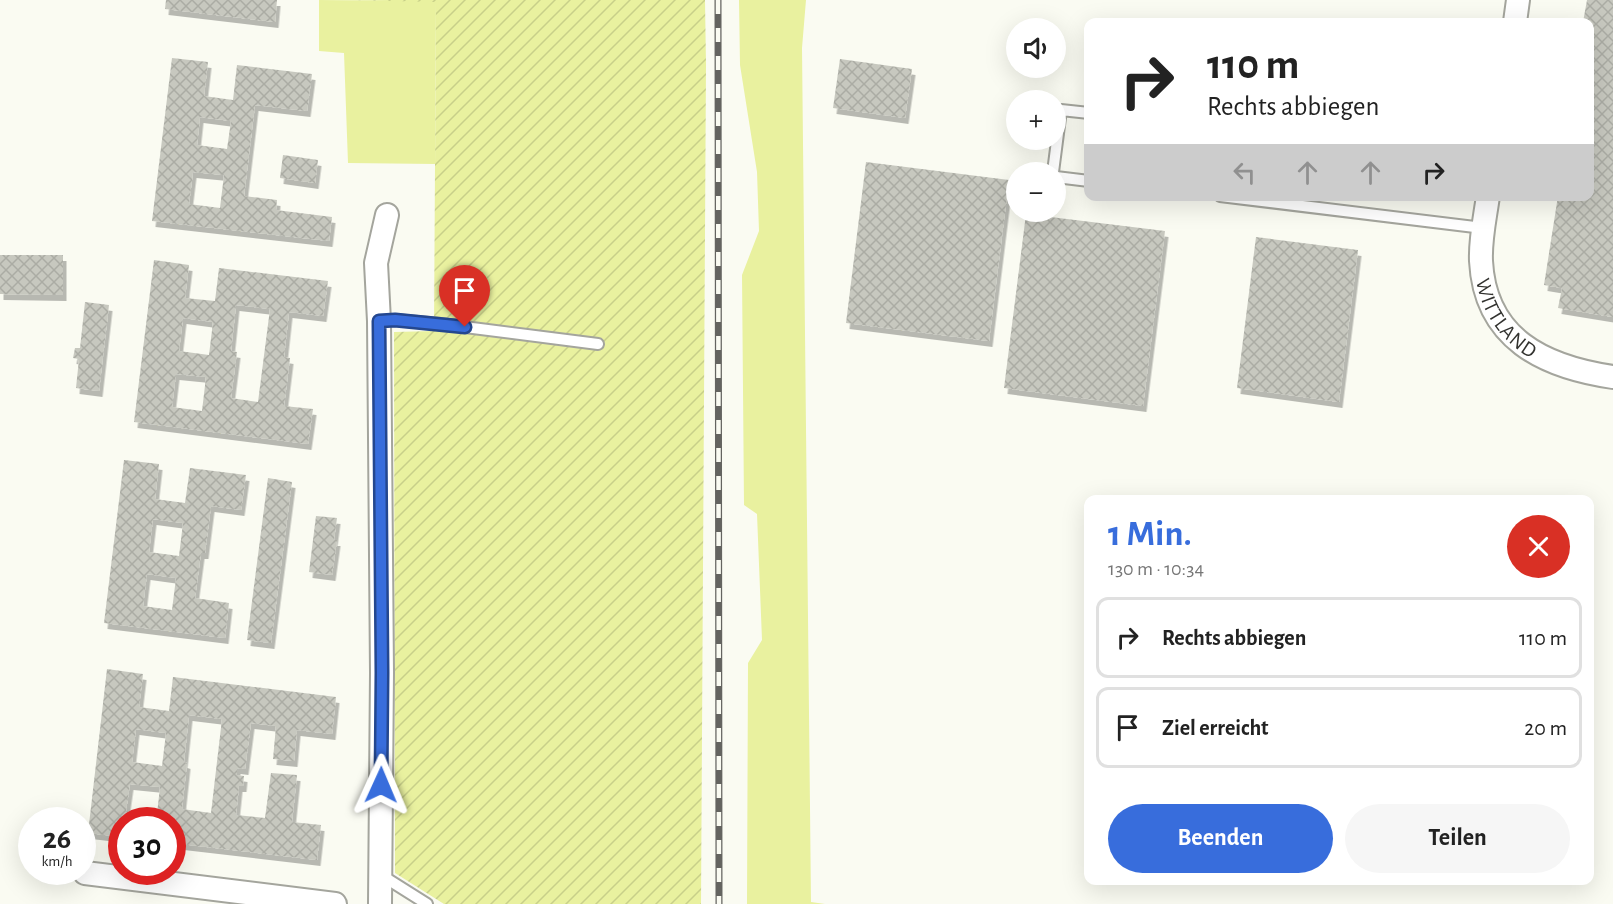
<!DOCTYPE html>
<html lang="de">
<head>
<meta charset="utf-8">
<style>
	body { margin:0; font-family:"Alegreya Sans",sans-serif; background:#f6f6f6; color:#222; height:100vh; display:flex; flex-direction:column; font-size:22px; white-space:nowrap }
	* { box-sizing:border-box; margin:0 }
	p { font-size:20px; color:#767676 }
	.icon { flex:none; width:33px; height:33px; fill:none; stroke:currentColor; stroke-width:2; stroke-linecap:round; stroke-linejoin:round }
	.map { position:relative; flex:1; overflow:hidden }
	.drawer { position:absolute; left:1084px; top:495px; width:510px; height:390px; display:flex; flex-direction:column; background:#fff; border-radius:12px; box-shadow:0 6px 24px #0002 }
	.drawer>* { flex:none }
	.guide { position:absolute; left:1084px; top:18px; width:510px; height:183px; border-radius:12px; box-shadow:0 6px 24px #0002; background:#fff; color:#222; overflow:hidden }
	.tools { position:absolute; left:1006px; top:18px; display:grid; gap:12px }
	.tools a { display:grid; place-items:center; width:60px; height:60px; border-radius:50%; background:#fff; box-shadow:0 6px 24px #0002; font-size:30px }
	.speed { position:absolute; left:18px; top:807px; display:flex; gap:12px; font-size:30px; font-weight:700; text-align:center }
	.speed>* { display:grid; place-content:center; width:78px; height:78px; border-radius:50%; background:#fff; box-shadow:0 6px 24px #0002; line-height:1 }
	.speed small { font-size:15px; font-weight:400 }
	.speed .limit { border:9px solid #d22; background:#fff; color:#111 }
	.pin { position:absolute; display:grid; place-items:center; width:51px; height:51px; color:#fff; margin:-62px -26px; border-radius:50% 50% 50% 0; rotate:-45deg; box-shadow:0 0 6px #0007 }
	.pin .icon { rotate:45deg }
	.me { position:absolute; width:66px; margin:-33px; rotate:1deg; stroke-linejoin:round; filter:drop-shadow(0 0 4px #0008) }
	.turn { display:flex; align-items:center; gap:21px; height:126px; padding:0 24px; font-size:27px }
	.turn .icon { width:78px; height:78px; stroke-width:2.5 }
	.turn b { display:block; font-size:42px; line-height:51px }
	.lanes { display:flex; align-items:center; height:57px; padding:0 24px; background:#0003; justify-content:center; gap:30px; direction:ltr }
	.lanes .off { opacity:.35 }
	.round { display:grid; place-items:center; flex:none; width:63px; height:63px; border-radius:32px; background:#f6f6f6 }
	.summary { display:flex; align-items:center; justify-content:space-between; height:102px; padding:0 24px }
	h1 { font-size:36px; font-weight:700; line-height:45px; color:#386ddc }
	.primary-button { display:flex; gap:12px; margin-top:auto; padding:12px 24px }
	.primary-button a { flex:1; height:69px; border-radius:36px; background:#386ddc; color:#fff; font-size:24px; font-weight:700; line-height:69px; text-align:center }
	.primary-button a+a { background:#f6f6f6; color:#222 }
	ul { padding:0; list-style:none }
	li { display:flex; align-items:center; gap:18px; height:81px; margin:0 12px 9px; padding:0 12px; border:3px solid #e0e0e0; border-radius:12px }
	li div { flex:1 }
	li b { display:block; font-size:22px }
	li em { font-style:normal }
	.map>svg:first-child { display:block }
</style>
</head>
<body>
<div class="map">
<svg width="1613" height="904" viewBox="0 0 1613 904">
	<defs>
		<pattern id="garden-furrows" width="10" height="10" patternUnits="userSpaceOnUse" patternTransform="scale(1.5)"><rect width="10" height="10" fill="#e9f19f"/><path d="M-1 1l2-2M0 10L10 0M9 11l2-2" fill="none" stroke="#c8cf89"/></pattern>
		<pattern id="building-cross-hatch" width="8" height="8" patternUnits="userSpaceOnUse" patternTransform="scale(1.5)"><rect width="8" height="8" fill="#c7c8bf"/><path d="M0 0l8 8M0 8l8-8" fill="none" stroke="#abaca4"/></pattern>
		<filter id="shadow"><feDropShadow dx="3.5" dy="6" stdDeviation="0" flood-color="#0004"/></filter>
	</defs>
	<rect width="100%" height="100%" fill="#fafbf2"/>
	<!-- green -->
	<path fill="#e9f19f" d="M319,0L436,1L435,164L348,163L344,53L319,51Z
		M739,0H806L802,48L811,902L825,904H747L748,663L762,640L757,514L744,505L742,275L759,231L757,172L740,65Z"/>
	<!-- garden -->
	<path fill="url(#garden-furrows)" d="M345,0H705L706,65L701,904H444L395,873L394,332L434,331L436,2Z"/>
	<!-- building -->
	<path fill="url(#building-cross-hatch)" fill-rule="evenodd" filter="url(#shadow)" d="M166,0H277L275,22L165,9Z
		M1587,0H1613V317L1558,308L1562,288L1544,285L1558,196H1590V22H1583Z
		M172,58L208,62L204,96L233,100L237,65L312,74L307,111L255,105L244,196L277,200L276,210L332,217L329,241L152,221ZM200,117L231,121L227,149L197,145ZM193,172L224,175L220,208L189,204Z
		M840,59L912,69L905,118L833,108Z
		M283,155L318,160L315,183L280,178Z
		M866,162L1009,180L989,341L846,323Z
		M1026,214L1165,231L1143,406L1004,388Z
		M1256,237L1358,250L1339,402L1237,388Z
		M0,255H63V295L0,294Z
		M154,260L189,265L185,298L215,301L219,268L328,281L323,316L289,312L284,357L290,358L284,406L313,409L308,444L134,422ZM236,305L270,309L258,402L231,398L237,352L231,351ZM183,318L213,322L209,355L179,351ZM176,374L206,377L202,411L172,407Z
		M85,302L109,305L99,391L76,388L79,359L73,358L75,348H80Z
		M124,460L159,464L155,499L185,503L190,468L246,475L241,510L211,506L205,553H201L195,598L229,603L225,638L104,623ZM153,519L183,523L179,556L149,552ZM147,574L176,578L172,610L143,606Z
		M268,478L292,482L271,643L247,640Z
		M316,516L337,518L334,540H337L332,575L309,572Z
		M107,669L143,674L139,707L169,711L173,677L336,697L332,734L297,730L294,761L273,759L276,726L251,723L245,769L237,768V775L244,776L243,786H239L236,815L265,818L271,773L297,775L292,822L321,825L317,860L172,843V820H122V837L88,833ZM189,715L222,719L211,813L182,809L187,763L184,762ZM136,729L166,733L162,766L132,762ZM130,784L160,787L157,814L126,811Z"/>
	<g fill="none" stroke-linecap="round" stroke-linejoin="round">
		<defs>
			<path id="service" d="M1053,172L1061,110L1089,113
				M1056,177L1089,181
				M1220,196L1483,228
				M379,321L395,320L441,324L598,344
				M381,875L427,904"/>
			<g id="minor">
				<path d="M1515,22L1518,0"/>
				<path id="s1" d="M1488,196C1485,218 1480,239 1481,261C1485,339 1544,367 1613,377"/>
				<path d="M85,873L335,904"/>
				<path d="M380,904L382,673L379,321L376,263L387,215"/>
			</g>
		</defs>
		<!-- service casing -->
		<use href="#service" stroke="#a4a59d" stroke-width="14"/>
		<!-- minor casing -->
		<use href="#minor" stroke="#a4a59d" stroke-width="26"/>
		<!-- service -->
		<use href="#service" stroke="#fff" stroke-width="10"/>
		<!-- minor -->
		<use href="#minor" stroke="#fff" stroke-width="22"/>
		<defs>
			<path id="rail" d="M718,0L719,904"/>
		</defs>
		<!-- rail casing -->
		<use href="#rail" stroke="#646460" stroke-width="7"/>
		<!-- rail -->
		<use href="#rail" stroke="#fafbf2" stroke-width="4.5" stroke-dasharray="14" stroke-linecap="butt"/>
	</g>
	<g fill="none" stroke-linecap="round" stroke-linejoin="round">
		<defs>
			<path id="route" d="M381,785L382,673L379,321L395,320L465,327"/>
		</defs>
		<!-- route casing -->
		<use href="#route" stroke="#24478f" stroke-width="15"/>
		<!-- route -->
		<use href="#route" stroke="#386ddc" stroke-width="10"/>
	</g>
	<g text-anchor="middle" dominant-baseline="central" stroke-width="6" stroke-linejoin="round" paint-order="stroke">
		<!-- street labels -->
		<g font-size="21" fill="#32322f" stroke="#fafbf2">
			<text stroke="none"><textPath href="#s1" startOffset="130">WITTLAND</textPath></text>
		</g>
	</g>
</svg>
<div class="tools">
<a><svg class="icon" aria-label="sound" viewBox="0 0 24 24"><path d="M4 9h4l5-4v14l-5-4H4zM17 9q2 3 0 6"/></svg></a>
<a>+</a>
<a>−</a>
</div>
<div class="speed"><div>26<small>km/h</small></div><div class="limit">30</div></div>
<div class="pin" style="left:465px;top:327px;background:#d93025"><svg class="icon" aria-label="arrive" viewBox="0 0 24 24"><path d="M6 21V4h12l-3 4 3 4H6"/></svg></div>
<svg class="me" style="left:381px;top:785px" viewBox="-20 -20 40 40"><path d="M0-17L14 15 0 8-14 15z" fill="#386ddc" stroke="#fff" stroke-width="4"/></svg>
<div class="guide">
<div class="turn"><svg class="icon" aria-label="right" viewBox="0 0 24 24"><path d="M7 20v-9h11M14 6l5 5-5 5"/></svg><div><b>110 m</b>Rechts abbiegen</div></div>
<div class="lanes"><svg class="icon off" aria-label="left" viewBox="0 0 24 24"><path d="M17 20v-9H6M10 6l-5 5 5 5"/></svg><svg class="icon off" aria-label="ahead" viewBox="0 0 24 24"><path d="M12 20V5M6 11l6-6 6 6"/></svg><svg class="icon off" aria-label="ahead" viewBox="0 0 24 24"><path d="M12 20V5M6 11l6-6 6 6"/></svg><svg class="icon" aria-label="right" viewBox="0 0 24 24"><path d="M7 20v-9h11M14 6l5 5-5 5"/></svg></div>
</div>
<section class="drawer">
<div class="summary"><div><h1>1 Min.</h1><p>130 m · 10:34</p></div><a class="round" style="background:#d93025;color:#fff"><svg class="icon" aria-label="close" viewBox="0 0 24 24"><path d="M6 6l12 12M18 6L6 18"/></svg></a></div>
<ul>
<li><svg class="icon" aria-label="right" viewBox="0 0 24 24"><path d="M7 20v-9h11M14 6l5 5-5 5"/></svg><div><b>Rechts abbiegen</b></div><em>110 m</em></li>
<li><svg class="icon" aria-label="arrive" viewBox="0 0 24 24"><path d="M6 21V4h12l-3 4 3 4H6"/></svg><div><b>Ziel erreicht</b></div><em>20 m</em></li>
</ul>
<div class="primary-button"><a>Beenden</a><a>Teilen</a></div>
</section>
</div>
</body>
</html>
